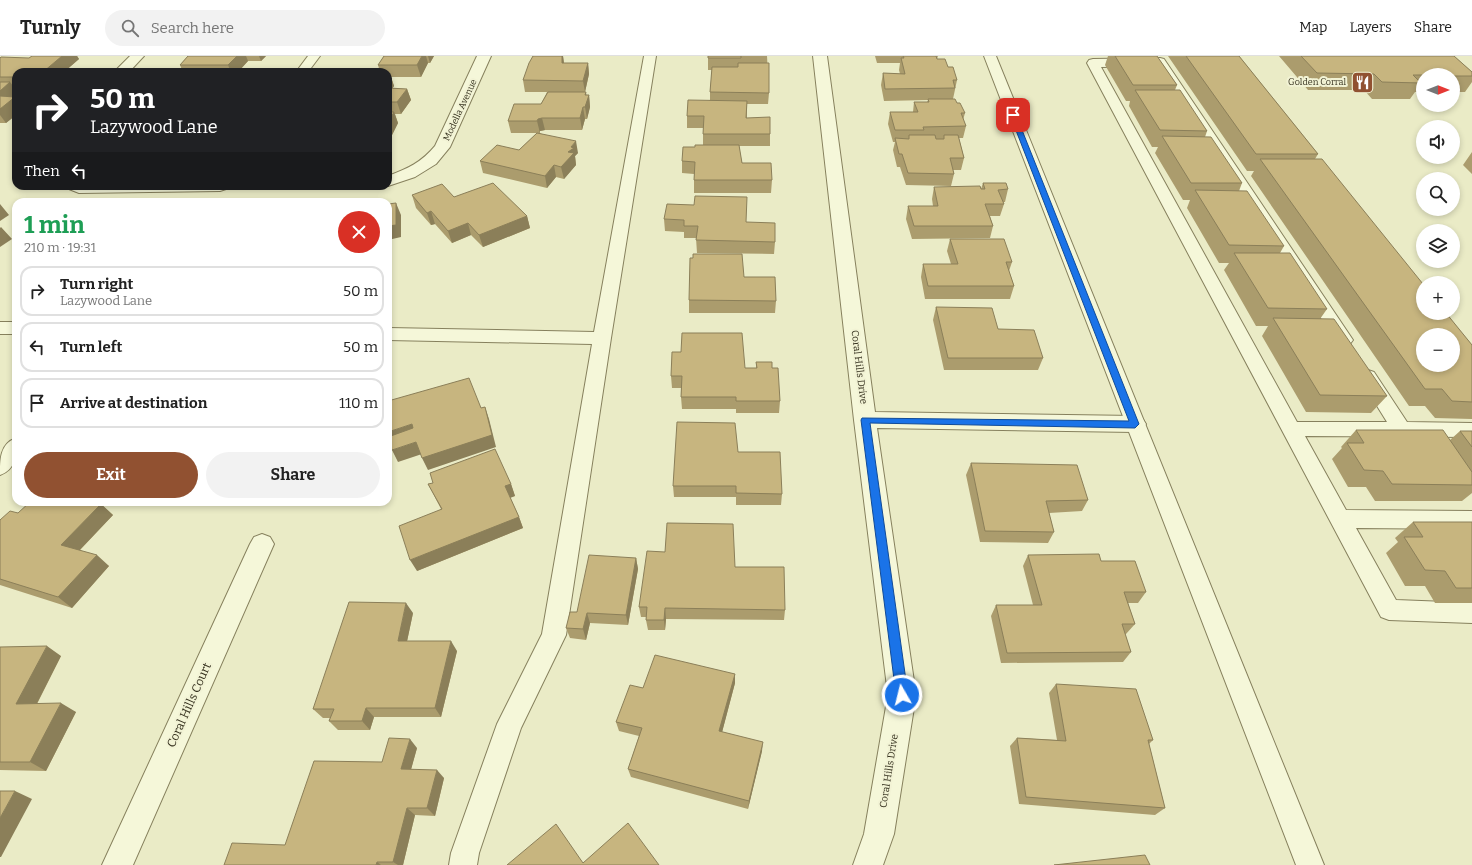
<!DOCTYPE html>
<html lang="en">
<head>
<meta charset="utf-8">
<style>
	body { margin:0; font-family:Bitter,serif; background:#f2f2f2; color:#222; height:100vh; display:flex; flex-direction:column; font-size:15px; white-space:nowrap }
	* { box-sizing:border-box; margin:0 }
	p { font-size:13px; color:#767676 }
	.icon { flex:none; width:22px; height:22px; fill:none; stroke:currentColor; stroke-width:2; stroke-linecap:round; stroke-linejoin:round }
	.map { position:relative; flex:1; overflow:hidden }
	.side { position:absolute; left:12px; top:142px; width:380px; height:308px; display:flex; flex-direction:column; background:#fff; border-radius:12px; box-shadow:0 2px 6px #0003 }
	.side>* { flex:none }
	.hud { position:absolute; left:12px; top:12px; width:380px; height:122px; border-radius:12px; box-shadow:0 2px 6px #0003; background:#202124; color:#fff; overflow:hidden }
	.needle { width:26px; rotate:90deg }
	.buttons { position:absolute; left:1416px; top:12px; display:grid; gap:8px }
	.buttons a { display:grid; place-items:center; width:44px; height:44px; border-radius:50%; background:#fff; box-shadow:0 2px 6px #0003; font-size:20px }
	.pin { position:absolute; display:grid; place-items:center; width:34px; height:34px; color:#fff; margin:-17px; border-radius:8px; box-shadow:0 2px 6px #0006 }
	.me { position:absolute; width:44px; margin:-22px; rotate:352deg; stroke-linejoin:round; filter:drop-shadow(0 0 3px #0008) }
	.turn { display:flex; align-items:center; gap:14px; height:84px; padding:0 12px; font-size:18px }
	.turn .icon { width:52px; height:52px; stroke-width:2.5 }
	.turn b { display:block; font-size:28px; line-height:34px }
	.then { display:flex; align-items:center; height:38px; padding:0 12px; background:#0003; gap:8px; font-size:15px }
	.round { display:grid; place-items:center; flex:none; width:42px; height:42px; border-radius:21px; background:#f2f2f2 }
	.head { display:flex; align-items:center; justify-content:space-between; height:68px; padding:0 12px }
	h1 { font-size:24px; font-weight:700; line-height:30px; color:#1e9e55 }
	.primary-button { display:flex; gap:8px; margin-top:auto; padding:8px 12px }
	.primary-button a { flex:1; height:46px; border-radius:24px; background:#915131; color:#fff; font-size:16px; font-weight:700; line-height:46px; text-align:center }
	.primary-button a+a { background:#f2f2f2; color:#222 }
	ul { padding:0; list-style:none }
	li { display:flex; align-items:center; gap:12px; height:50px; margin:0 8px 6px; padding:0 4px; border:2px solid #e0e0e0; border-radius:12px }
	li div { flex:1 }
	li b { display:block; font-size:15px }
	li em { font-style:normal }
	header { display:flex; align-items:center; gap:24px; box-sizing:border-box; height:56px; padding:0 20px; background:#fff; border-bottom:1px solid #e0e0e0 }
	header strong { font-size:19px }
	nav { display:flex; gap:22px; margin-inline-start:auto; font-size:14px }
	.search { width:280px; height:36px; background:#f2f2f2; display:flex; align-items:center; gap:10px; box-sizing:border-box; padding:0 14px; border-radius:22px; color:#767676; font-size:15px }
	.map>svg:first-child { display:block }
</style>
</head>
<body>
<header>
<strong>Turnly</strong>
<div class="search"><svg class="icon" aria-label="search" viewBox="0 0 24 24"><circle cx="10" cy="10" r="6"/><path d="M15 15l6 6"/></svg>Search here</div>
<nav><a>Map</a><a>Layers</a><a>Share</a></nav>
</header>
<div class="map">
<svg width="1472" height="809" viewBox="0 0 1472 809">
	<rect width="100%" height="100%" fill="#eaebc6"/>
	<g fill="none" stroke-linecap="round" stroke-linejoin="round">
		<defs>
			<path id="lane" d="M308,0H320L308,16H296Z
				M644,0H656L611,282L566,579L521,672L479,797L477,809H449L451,797L497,668L542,578L592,288L388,284V272L594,276Z
				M984,0H996L1324,809H1296Z
				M1160,2L1164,3L1166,6L1353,284L1350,288L1344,290L1338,288L1156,10L1101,11L1297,366H1387L1359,321L1362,316L1368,314L1374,316L1407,366L1472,367V381L1305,380L1346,454L1472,455V473L1356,472L1396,544L1472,547V567L1389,564L1381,561L1087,7L1089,4L1093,3Z
				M0,266H16V278H0Z
				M16,382C16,398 17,413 0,419C0,403 0,388 16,382Z"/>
			<path id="street" d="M130,0H144L129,16H114Z
				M477,0H491L450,91L436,108L415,121L388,130V120C407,113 422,106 435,90Z
				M813,0H827L875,356L1135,360L1142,362L1146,368L1142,374L1135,376L877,372L916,639L894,778L883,809H853L864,778L888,639L854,364Z
				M67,130H228L226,133L220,135L79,137L69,133Z
				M262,478L270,481L274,488L133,809H102L250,488L254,481Z"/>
		</defs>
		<!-- lane casing -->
		<use href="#lane" stroke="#86805d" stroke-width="2"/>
		<!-- street casing -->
		<use href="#street" stroke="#86805d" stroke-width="2"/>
		<!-- lane -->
		<use href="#lane" fill="#f5f7d9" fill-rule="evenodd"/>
		<!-- street -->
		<use href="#street" fill="#f5f7d9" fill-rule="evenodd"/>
	</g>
	<!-- wall -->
	<path fill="#ab9c6d" d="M32,0H77L79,3L64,16H16V33H15L16,34V40L15,41L16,42V59L6,67H0V2H29Z
		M188,0H266L261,5H248L238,16H183L180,9Z
		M384,0H434L430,7H428L421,21H391L394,30L392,32L407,33L411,44L401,58H395L398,67L390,83H388V16H380L378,9Z
		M533,0H563L564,7H588L589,18L585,36H586V39H589L590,51L587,63H585L582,74H545L540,75V77L578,97L575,100L576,109L564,123L556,121L547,132L483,117L480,105L519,94L537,77H511L508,65L541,48L547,36H525L523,24Z
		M708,0H767L769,37L768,48H747V62L770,78V90H739L742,107L772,124L771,137H694V118L682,117V105L695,91L703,89V72H687V60L710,44V36L712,14H708Z
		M875,0H938L937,3L948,11L957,24L953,43L957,47L965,57L963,64L966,70L963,82H959L964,102L961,114H953L954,118L951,130L906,129L900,111H897L893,94L895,86H893L888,68L890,56H913L914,46H927L928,44L884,45L881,29L883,17L900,18L899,14L900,7H877Z
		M1108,0H1157L1177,29L1175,34L1207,75L1205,81L1242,127L1239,135L1284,190L1280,197L1327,253L1320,263L1387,340L1371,357L1306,356L1262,280L1268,270H1256L1224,214L1229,207H1219L1187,152L1190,144H1183L1155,97L1158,91H1152L1129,50L1130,45H1126L1105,9Z
		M1168,0H1239L1318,98L1315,103L1472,289V363L1435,362L1425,350H1409L1251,120L1254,115H1247Z
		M1279,0H1454L1472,16V26L1465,36H1453V19H1423V36H1415L1410,43H1372L1364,34H1308Z
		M1472,96V118L1463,109Z
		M983,127L1008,133L1005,146H1003L1004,148L1000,160H990L993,170L990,182L912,183L906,163L908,150H933L932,143L934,131L981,133Z
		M412,139L454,141L527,160L530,172L483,191L471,179L452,187L435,168L431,169L416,152Z
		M664,163L747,166L775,186L774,198L697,197L696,182H684V176L665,175Z
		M950,183L1012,206L1009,215L1014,230L1010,243H925L921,221L923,208H951L947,195Z
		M744,221L776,245L775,257H689V244Z
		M936,251L998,273L1043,302L1038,314H944L933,264Z
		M756,306L772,312L780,345L779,357H736V353H682L681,341V332H672L671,320L745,312H756Z
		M1356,374L1450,384L1460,375H1472V437L1462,445H1375L1366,431H1348L1332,403L1342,392L1341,391Z
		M738,396L782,438L781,449H736V441H674L673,430Z
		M971,407L1088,444L1082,455L1049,457L1054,476L1048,487L980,486L966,419Z
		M428,428H511L515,440L510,441L519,461L523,472L417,515L441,453Z
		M101,448L113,459L80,494L109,510L72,552L0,529V464L18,457Z
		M1413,466H1472V547H1435L1425,530H1405L1386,497L1398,486L1395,482Z
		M1028,499L1101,505L1146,536L1138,547H1128L1135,568L1126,578H1125L1131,596L1123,606L1001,607L991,560L996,549H1033L1023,510Z
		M636,502L638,513L628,569L590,567L586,584L570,582L566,572L577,556Z
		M735,511L785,554L784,564L666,563L665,574H648L646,564V561H641L639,551Z
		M413,557L407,585L457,595L441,661H374L370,674H338L329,665L330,662H323L313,653Z
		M0,591L61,600L37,648L76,656L46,715L0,714Z
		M735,618V627L722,676L762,695L748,753L631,721L628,713L639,680L619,675L616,666L643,632Z
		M1056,628L1153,684L1149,688L1165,752L1155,759L1019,748L1010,690L1017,682L1057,684L1049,637Z
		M417,692L411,713L444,722L435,760L415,759L403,809H224L285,789L382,706Z"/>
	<!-- shaded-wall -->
	<path fill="#8b7f59" d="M62,0H77L79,3L64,16H43Z
		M237,0H246L248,5L238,16H231L228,9Z
		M259,0H266L261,5Z
		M422,0H426L428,7L421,21L417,9Z
		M428,0H434L430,7Z
		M562,0H563L564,8L562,7Z
		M588,7L589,18L585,36L583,25Z
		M390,18L394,30L388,40V21Z
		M10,26L16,34V40L1,52L0,50V35Z
		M407,33L411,44L401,58L397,46Z
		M586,36L587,44L589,39L590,51L587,63L585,51V39Z
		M15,41L16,42V59L6,67L0,59V53Z
		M583,51L585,63L582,74L580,62Z
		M394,56L398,67L390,83L388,76V67Z
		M542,62L545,74L540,75V77L537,65L538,63Z
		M576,85L578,97L575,100L576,109L564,123L561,111L571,91Z
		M554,109L556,121L547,132L545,120Z
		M396,147L401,159V181L388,184V170Z
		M0,148L9,159L0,165Z
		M431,155L435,168L431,169L427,157Z
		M527,160L530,172L483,191L479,179Z
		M468,167L471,179L452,187L448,175Z
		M1,171L12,183L0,191V172Z
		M485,351L489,363L496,391L428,414L422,402Z
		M412,368L418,380L388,390V376Z
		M416,386L422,398L398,406L392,394Z
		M511,428L515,440L510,442L505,430Z
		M101,448L113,459L74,500L61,489Z
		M519,461L523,472L417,515L410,504Z
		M97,499L109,510L72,552L58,541Z
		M636,502L638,513L628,569L626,559Z
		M406,547L413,557L405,595L398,585Z
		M665,552L666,563L665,574L664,564Z
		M587,557L590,567L586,584L583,573Z
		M451,585L457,595L441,661L435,652Z
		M47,590L61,600L32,657L16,648Z
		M735,618V627L720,684L719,675Z
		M61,647L76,656L46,715L30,706Z
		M366,652L374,661L370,674L362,665Z
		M410,683L417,692L409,721L401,713Z
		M763,686L762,695L748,753L749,745Z
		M437,714L444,722L435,760L427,752Z
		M15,735L32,743L1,801H0V762Z
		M407,752L415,759L403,809H398L393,806Z
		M377,806L381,809H376Z"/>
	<!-- building -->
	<path fill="#c7b57f" stroke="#8b7f59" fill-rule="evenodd" d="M32,0H62L43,16H16V21H0V2L1,1L29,2Z
		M188,0H237L228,9H180Z
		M384,0H422L417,9H378Z
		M533,0H562V7H588L583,25L523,24L529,7Z
		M708,0H741V2H708Z
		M903,0H936L937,3H945L948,11H953L957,24H953L955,32L885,33L883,17L905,18L901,2H904Z
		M1115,0H1157L1177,29H1133Z
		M1186,0H1239L1318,98H1256Z
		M1301,0H1454L1472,16V20H1453V19H1413L1421,27L1382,26L1374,18L1317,17Z
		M738,7H769V37L710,36L712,11H738Z
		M0,26H10L0,35Z
		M388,32L407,33L397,46H388Z
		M1135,34H1180L1207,75L1160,74Z
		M548,36H586L585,39H589L585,51H583L580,62H542L538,63L537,65H508L514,48H541Z
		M0,40L15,41L0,53Z
		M928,43H955L957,47H960L965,57H961L966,70L923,71L924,74H895L890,56H918L914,46H929Z
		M688,44L747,45L746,62L770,61V78H703L704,60H687Z
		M388,56H394L388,67Z
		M537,77L576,85L571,91L574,92L568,96L574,97L561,111L554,109L545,120L480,105L497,89L519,94Z
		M909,79H935L936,83H944V79H958L964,102H950L954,118L908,117L902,98H899L895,82L909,83Z
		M1162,80L1211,81L1242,127H1191Z
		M695,89H739L742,107H771L772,124H694L695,106L682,105L683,91H695Z
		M1260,103H1322L1423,228V257H1446L1472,289V346L1452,345L1442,333H1425ZM1423,279H1453V309H1423Z
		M493,127L527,160L479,179L468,167L448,175L431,155L427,157L412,139L442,128L454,141Z
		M983,127H1006L1008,133L998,134L1004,148H985L993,170H914L908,150H938L934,131L980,130L981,133H985Z
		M1195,134L1247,135L1284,190L1229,189Z
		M695,140L747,141L746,166L775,167V186L696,184L698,170H684V164L664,163L667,148L694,149Z
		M396,147V169L388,170V148Z
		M950,183H1004L1012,206H1006L1014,230H928L923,208H958Z
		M1234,197H1290L1327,253L1268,252Z
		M693,198H742L744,221H775L776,245L689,244L690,202H693Z
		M936,251L992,252L998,273L1034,274L1043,302H948Z
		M1273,262L1334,263L1387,340L1320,339Z
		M682,277H742L745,312H757L756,306H772V312H778L780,345H736V341H681L682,320H671L672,296H681Z
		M469,322L481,352L485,351L492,379L422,402L416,386L392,394L388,381L413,372L412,368L388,376V345Z
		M677,366L735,367L738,396H780L782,438L736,437V430H673Z
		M1356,374H1443L1472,416V429L1392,428L1383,415L1364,414L1347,387H1364Z
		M1460,375H1472V391Z
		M495,393L511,428L505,430L519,461L410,504L399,470L442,453L428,428L433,427L430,417Z
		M971,407L1077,409L1088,444L1046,445L1054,476L985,475Z
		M30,446H95L101,448L61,489L97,499L58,541L0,523V464L10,455L18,457Z
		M1413,466H1472V532H1456L1445,515L1425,514L1404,481H1423Z
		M667,467L733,468L735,511H784L785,554L665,552L664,564H646L647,551H639L647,495L665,496Z
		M1099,498L1101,505H1135L1146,536H1124L1135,568H1122L1131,596L1007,597L996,549H1042L1028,499Z
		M589,499L636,502L626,559L587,557L583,573L566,572L570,556H577Z
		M349,546L406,547L398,585H451L435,652H366L362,665H329L334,653H313Z
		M47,590L16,648L61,647L30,706H0V591Z
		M655,599L735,618L719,675L763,686L749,745L628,713L642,672L616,666L630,629L643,632Z
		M1056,628L1136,633L1153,684H1148L1165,752L1026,741L1017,682L1066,685Z
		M389,682L410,683L401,713L437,714L427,752H407L393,806H377L376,809H224L232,787L285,789L314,705L382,706Z
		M0,735H15L0,762Z
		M628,767L659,809H507L556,768L583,807Z
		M1145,799L1150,809H1054Z"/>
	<!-- route -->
	<path fill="#1a73e8" stroke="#114b97" d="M1013,57L1016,59L1139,368L1135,372L870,367L908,639L906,643L902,645L898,643L896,639L861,364L862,362L1129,365L1010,59Z"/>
	<!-- icons -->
	<defs>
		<symbol id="restaurant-square" viewBox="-11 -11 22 22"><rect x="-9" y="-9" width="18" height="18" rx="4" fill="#915131" stroke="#f2f3d5"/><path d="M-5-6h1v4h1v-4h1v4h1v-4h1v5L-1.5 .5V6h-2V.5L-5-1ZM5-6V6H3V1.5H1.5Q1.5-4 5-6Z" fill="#fff"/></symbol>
	</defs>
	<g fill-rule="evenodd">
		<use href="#restaurant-square" x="1350" y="14" width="25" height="25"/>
	</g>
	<g text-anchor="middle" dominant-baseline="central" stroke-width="4" stroke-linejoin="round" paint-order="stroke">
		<!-- far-poi labels -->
		<g font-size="9" fill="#373320" stroke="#f2f3d5" text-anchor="end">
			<text x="1346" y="26">Golden Corral</text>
		</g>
		<!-- far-street labels -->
		<g font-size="9" fill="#373320" stroke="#f2f3d5">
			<text transform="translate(460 54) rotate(-65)">Modella Avenue</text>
		</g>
		<!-- street labels -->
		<g font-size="10" fill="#373320" stroke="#f2f3d5">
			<text transform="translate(859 311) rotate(83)">Coral Hills Drive</text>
			<text transform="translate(889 715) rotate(-81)">Coral Hills Drive</text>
		</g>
		<!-- near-street labels -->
		<g font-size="12" fill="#373320" stroke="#f2f3d5">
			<text transform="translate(189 649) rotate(-66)">Coral Hills Court</text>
		</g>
	</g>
</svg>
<div class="buttons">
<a><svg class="needle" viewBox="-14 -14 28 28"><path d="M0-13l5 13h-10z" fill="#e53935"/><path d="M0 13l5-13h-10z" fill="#767676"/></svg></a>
<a><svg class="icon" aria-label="sound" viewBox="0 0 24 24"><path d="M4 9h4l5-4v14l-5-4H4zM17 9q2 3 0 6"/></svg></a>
<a><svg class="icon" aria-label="search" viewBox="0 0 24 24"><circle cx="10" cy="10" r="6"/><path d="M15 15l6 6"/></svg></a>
<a><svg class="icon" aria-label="layers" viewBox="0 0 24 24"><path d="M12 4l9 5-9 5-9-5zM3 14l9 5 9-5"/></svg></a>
<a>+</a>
<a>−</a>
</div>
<div class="pin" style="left:1013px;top:59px;background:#d93025"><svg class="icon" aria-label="arrive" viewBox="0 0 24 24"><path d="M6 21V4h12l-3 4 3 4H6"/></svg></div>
<svg class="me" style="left:902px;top:639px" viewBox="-20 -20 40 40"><circle r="17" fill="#1a73e8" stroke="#fff" stroke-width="3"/><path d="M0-11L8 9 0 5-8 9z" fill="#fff"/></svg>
<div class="hud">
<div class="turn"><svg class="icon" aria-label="right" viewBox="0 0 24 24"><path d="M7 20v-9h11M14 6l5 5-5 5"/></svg><div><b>50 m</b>Lazywood Lane</div></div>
<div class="then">Then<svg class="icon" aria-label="left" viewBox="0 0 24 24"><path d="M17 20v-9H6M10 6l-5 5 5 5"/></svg></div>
</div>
<section class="side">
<div class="head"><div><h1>1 min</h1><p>210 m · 19:31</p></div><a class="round" style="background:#d93025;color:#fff"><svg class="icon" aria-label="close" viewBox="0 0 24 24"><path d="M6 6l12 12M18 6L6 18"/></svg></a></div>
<ul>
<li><svg class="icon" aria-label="right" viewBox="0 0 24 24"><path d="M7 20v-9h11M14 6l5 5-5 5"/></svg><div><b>Turn right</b><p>Lazywood Lane</p></div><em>50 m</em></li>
<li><svg class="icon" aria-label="left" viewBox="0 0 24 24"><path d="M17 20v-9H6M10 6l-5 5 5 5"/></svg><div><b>Turn left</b></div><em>50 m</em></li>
<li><svg class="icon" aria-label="arrive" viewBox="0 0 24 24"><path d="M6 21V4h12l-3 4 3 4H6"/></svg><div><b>Arrive at destination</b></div><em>110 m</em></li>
</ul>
<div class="primary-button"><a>Exit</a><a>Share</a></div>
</section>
</div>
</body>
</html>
